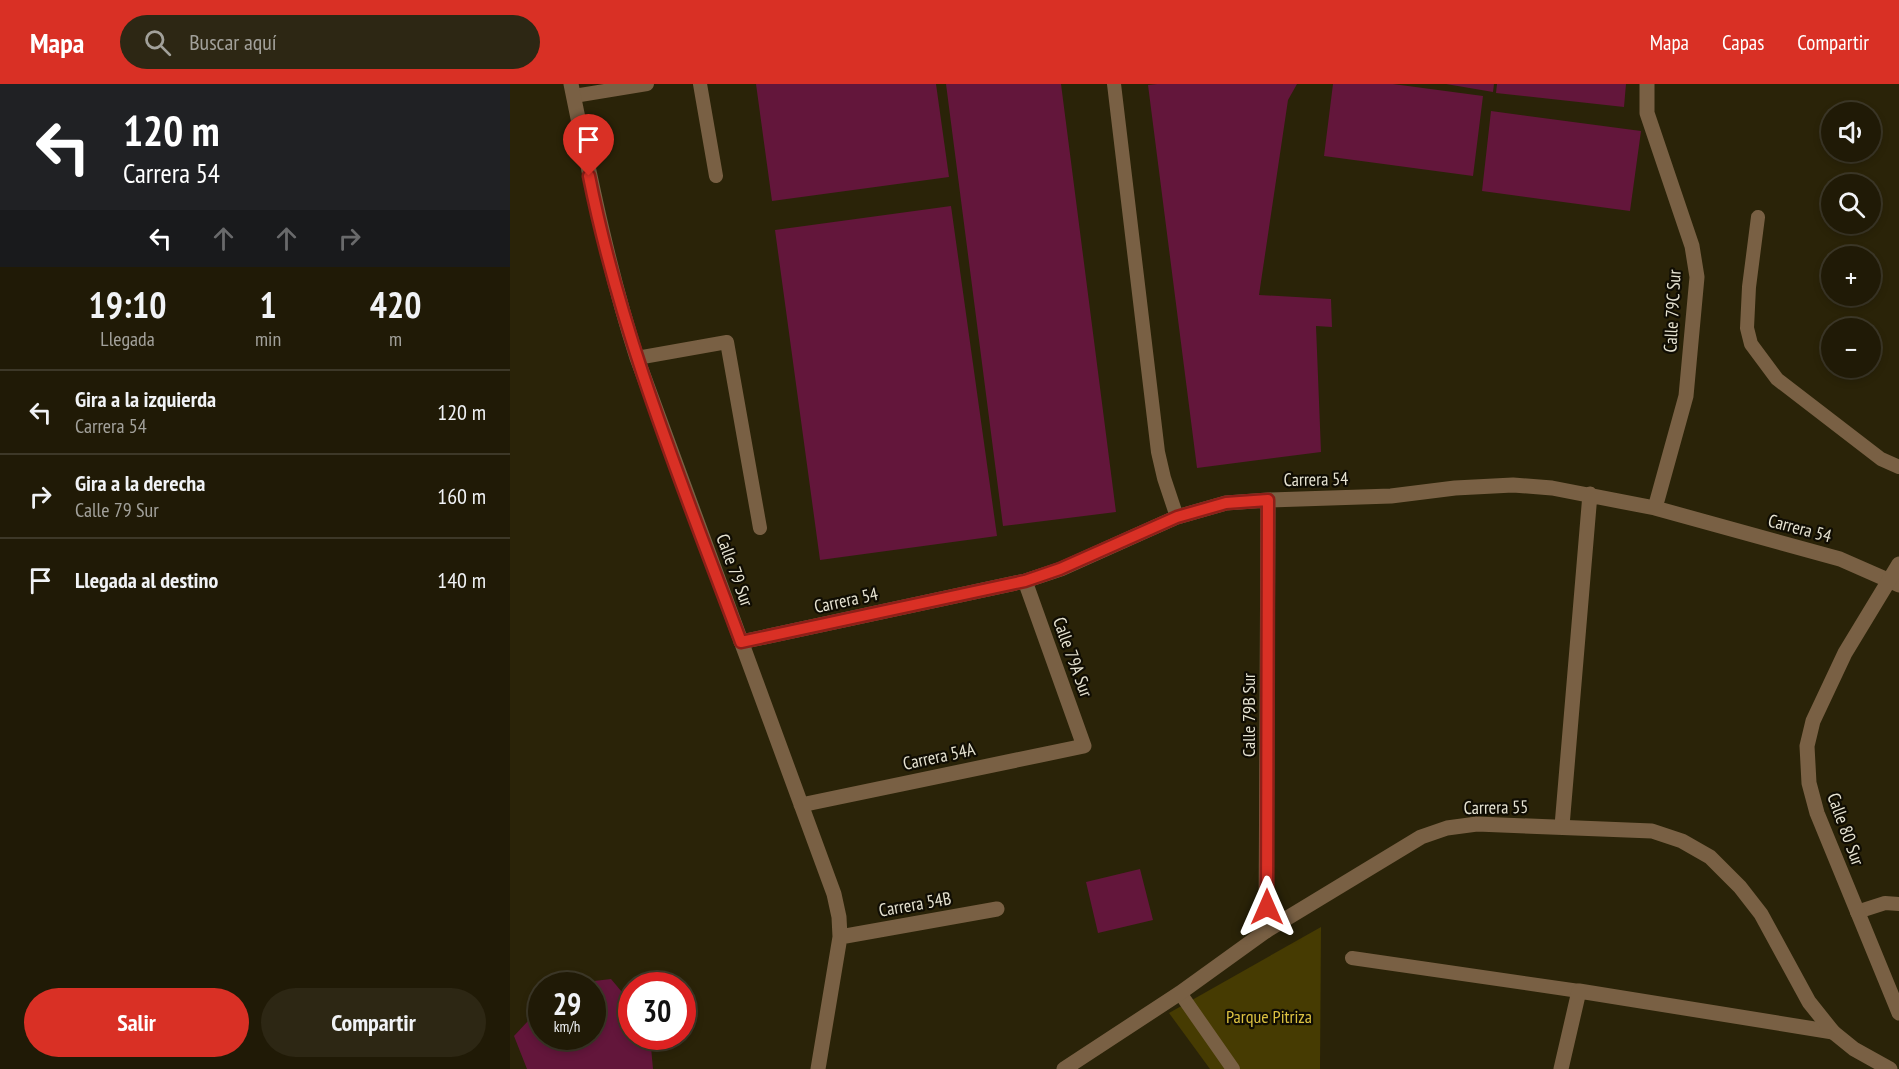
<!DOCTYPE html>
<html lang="es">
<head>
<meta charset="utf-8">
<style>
	body { margin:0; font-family:"PT Sans Narrow",sans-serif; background:#2d2714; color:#f1f3f6; height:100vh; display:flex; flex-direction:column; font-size:22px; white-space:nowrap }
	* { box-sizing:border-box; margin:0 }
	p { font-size:20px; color:#a2a19b }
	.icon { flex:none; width:33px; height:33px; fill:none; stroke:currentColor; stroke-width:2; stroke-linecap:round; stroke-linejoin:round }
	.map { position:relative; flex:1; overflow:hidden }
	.panel { display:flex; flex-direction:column; background:#201a06; width:510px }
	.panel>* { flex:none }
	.top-card { background:#202124; color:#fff; overflow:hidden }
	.controls { position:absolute; left:1311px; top:18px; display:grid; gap:12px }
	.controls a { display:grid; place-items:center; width:60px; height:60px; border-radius:50%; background:#201a06; box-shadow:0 3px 9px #0003,0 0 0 2px #3d3828; font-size:30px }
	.speed { position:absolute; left:18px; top:888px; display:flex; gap:12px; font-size:30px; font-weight:700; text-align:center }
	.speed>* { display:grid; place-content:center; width:78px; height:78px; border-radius:50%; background:#201a06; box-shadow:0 3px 9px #0003,0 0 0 2px #3d3828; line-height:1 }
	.speed small { font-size:15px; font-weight:400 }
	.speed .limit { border:9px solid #d22; background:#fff; color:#111 }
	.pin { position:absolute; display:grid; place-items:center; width:51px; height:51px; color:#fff; margin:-62px -26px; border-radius:50% 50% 50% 0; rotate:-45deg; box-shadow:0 0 6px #0007 }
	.pin .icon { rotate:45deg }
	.me { position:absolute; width:66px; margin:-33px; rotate:0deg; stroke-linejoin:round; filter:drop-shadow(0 0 4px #0008) }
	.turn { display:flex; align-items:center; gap:21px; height:126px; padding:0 24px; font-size:27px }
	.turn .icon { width:78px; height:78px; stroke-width:2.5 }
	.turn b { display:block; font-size:42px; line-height:51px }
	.lanes { display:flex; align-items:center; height:57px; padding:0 24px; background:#0003; justify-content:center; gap:30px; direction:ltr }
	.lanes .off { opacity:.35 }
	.eta { display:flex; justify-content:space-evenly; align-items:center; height:102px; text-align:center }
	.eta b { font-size:36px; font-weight:700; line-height:42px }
	.primary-button { display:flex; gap:12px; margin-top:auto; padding:12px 24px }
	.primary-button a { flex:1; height:69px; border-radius:36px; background:#d93025; color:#fff; font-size:24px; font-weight:700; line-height:69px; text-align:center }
	.primary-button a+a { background:#2d2714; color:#f1f3f6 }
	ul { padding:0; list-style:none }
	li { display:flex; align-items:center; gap:18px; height:84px; padding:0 24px; border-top:2px solid #3d3828 }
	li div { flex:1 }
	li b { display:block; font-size:22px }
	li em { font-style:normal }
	header { display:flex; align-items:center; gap:36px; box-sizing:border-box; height:84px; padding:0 30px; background:#d93025; color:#fff }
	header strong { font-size:28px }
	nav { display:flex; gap:33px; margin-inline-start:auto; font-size:21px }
	.search { width:420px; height:54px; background:#2d2714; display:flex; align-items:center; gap:15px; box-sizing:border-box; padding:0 21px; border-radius:33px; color:#a2a19b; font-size:22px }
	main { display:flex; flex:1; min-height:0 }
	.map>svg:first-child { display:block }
</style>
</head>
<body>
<header>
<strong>Mapa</strong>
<div class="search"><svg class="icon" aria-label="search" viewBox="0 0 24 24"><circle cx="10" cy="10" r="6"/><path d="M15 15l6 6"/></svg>Buscar aquí</div>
<nav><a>Mapa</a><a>Capas</a><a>Compartir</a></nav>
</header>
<main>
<section class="panel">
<div class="top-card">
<div class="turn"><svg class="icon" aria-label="left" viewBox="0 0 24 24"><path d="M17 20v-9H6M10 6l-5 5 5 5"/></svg><div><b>120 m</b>Carrera 54</div></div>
<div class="lanes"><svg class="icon" aria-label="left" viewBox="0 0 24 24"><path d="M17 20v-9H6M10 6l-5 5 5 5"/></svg><svg class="icon off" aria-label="ahead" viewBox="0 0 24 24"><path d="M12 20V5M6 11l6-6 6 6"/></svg><svg class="icon off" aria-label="ahead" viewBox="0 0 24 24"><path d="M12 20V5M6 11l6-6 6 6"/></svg><svg class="icon off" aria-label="right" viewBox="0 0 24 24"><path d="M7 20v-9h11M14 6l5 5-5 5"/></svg></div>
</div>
<div class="eta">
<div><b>19:10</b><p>Llegada</p></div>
<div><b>1</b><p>min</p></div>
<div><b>420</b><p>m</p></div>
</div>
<ul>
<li><svg class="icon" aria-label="left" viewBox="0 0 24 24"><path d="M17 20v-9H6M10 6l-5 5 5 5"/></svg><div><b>Gira a la izquierda</b><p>Carrera 54</p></div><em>120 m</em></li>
<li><svg class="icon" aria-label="right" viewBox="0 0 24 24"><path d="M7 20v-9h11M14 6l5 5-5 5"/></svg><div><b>Gira a la derecha</b><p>Calle 79 Sur</p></div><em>160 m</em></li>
<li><svg class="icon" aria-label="arrive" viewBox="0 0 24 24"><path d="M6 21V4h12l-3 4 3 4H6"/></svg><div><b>Llegada al destino</b></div><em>140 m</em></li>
</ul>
<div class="primary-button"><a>Salir</a><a>Compartir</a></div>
</section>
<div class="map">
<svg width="1389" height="985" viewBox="0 0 1389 985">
	<rect width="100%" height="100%" fill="#2a2308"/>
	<!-- green -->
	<path fill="#463b02" d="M811,843L810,985H700L659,929Z"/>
	<!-- building -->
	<path fill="#63163b" d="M246,0H426L439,93L262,117Z
		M436,0H551L606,428L493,442Z
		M647,0H787L778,16L749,211L821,215L822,243L806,242L811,368L687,384L638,1Z
		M823,0H883L973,12L963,92L814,72Z
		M936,0H984L983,8Z
		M987,0H1116L1114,23L986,9Z
		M981,27L1131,47L1120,127L972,107Z
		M441,122L487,452L310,476L265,146Z
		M630,785L643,836L588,849L576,798Z
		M101,895L122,920V952H140L143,985H17L4,952L32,922V952H82V902H59V900Z"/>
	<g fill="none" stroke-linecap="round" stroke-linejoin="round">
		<!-- service -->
		<path stroke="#796044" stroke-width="14" d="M190,0L206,92
			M604,0L648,368L654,394L667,433
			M64,12L137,0
			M1248,133L1239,203L1237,244L1241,260L1267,295L1371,375L1389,383
			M127,274L217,258L250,444
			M1347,828L1375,819L1389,820
			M842,874L1069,907
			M670,909L723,985"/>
		<!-- minor -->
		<path stroke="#796044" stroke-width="15" d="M61,0C80,93 98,184 127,274L324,810L329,833L330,853L308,985
			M1137,0V29L1182,162L1187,193L1176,312L1145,424
			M231,558L515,497L551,485L667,433L716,419L758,416L881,412L945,404L1003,401L1042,404L1145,424L1330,475L1389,501
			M291,721L574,662L515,497
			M1052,742L1080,410
			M756,847L758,416
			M330,853L487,825
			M1051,985L1069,907L1323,948"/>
		<!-- tertiary -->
		<path stroke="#796044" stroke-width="15" d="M1389,480L1335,569L1303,637L1297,662L1299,699L1307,729L1389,929
			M554,985L670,909L756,847L911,753L937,744L967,740L1142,747L1172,757L1200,773L1230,803L1251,830L1299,918L1323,948L1344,965L1380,985"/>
	</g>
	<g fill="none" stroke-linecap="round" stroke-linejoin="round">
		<defs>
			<path id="route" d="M79,92C111,253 174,405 231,558L515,497L550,485L667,433L716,419L758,416L757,823"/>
		</defs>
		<!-- route casing -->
		<use href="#route" stroke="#8d1f18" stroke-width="15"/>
		<!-- route -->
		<use href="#route" stroke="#d93025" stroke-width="10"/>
	</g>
	<g text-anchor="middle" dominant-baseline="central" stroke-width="4.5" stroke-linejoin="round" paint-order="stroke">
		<!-- street labels -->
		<g font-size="18" fill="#e6e3d2" stroke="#100d03">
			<text transform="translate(1162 227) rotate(-87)">Calle 79C Sur</text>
			<text transform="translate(806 395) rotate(-1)">Carrera 54</text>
			<text transform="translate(1290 444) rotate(15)">Carrera 54</text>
			<text transform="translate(225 486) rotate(70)">Calle 79 Sur</text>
			<text transform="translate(336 516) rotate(-12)">Carrera 54</text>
			<text transform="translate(563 573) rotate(70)">Calle 79A Sur</text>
			<text transform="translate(738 631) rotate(-90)">Calle 79B Sur</text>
			<text transform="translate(429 672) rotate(-12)">Carrera 54A</text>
			<text transform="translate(986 723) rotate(-1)">Carrera 55</text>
			<text transform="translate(1336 745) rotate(70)">Calle 80 Sur</text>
			<text transform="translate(405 820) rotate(-10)">Carrera 54B</text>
		</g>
		<!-- park labels -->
		<g font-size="18" fill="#ddc241" stroke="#100d03">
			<text x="759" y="932">Parque Pitriza</text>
		</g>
	</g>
</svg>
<div class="controls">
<a><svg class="icon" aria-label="sound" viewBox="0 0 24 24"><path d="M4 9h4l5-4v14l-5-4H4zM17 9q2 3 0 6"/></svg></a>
<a><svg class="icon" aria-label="search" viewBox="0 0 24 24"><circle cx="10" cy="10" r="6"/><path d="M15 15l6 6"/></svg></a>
<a>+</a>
<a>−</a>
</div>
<div class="speed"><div>29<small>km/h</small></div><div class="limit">30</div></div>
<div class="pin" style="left:79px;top:92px;background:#d93025"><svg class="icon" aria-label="arrive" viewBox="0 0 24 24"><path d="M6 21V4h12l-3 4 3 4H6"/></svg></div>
<svg class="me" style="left:757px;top:823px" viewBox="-20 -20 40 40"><path d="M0-17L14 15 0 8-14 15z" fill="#d93025" stroke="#fff" stroke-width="4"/></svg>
</div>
</main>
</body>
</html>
